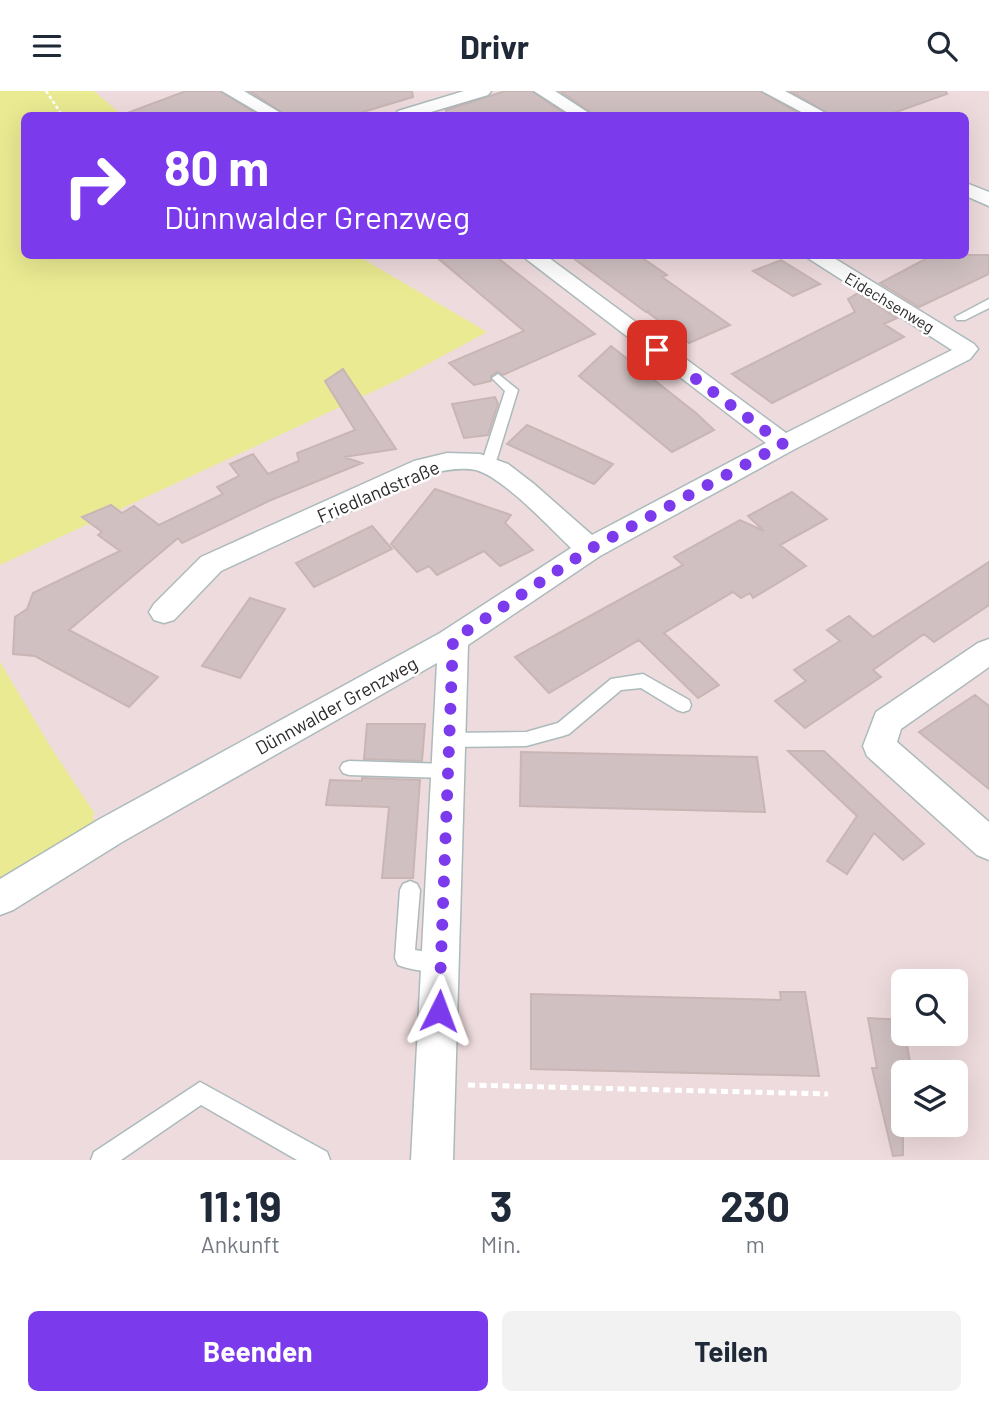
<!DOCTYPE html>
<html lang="de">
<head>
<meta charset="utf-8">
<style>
	body { margin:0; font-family:Barlow,sans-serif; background:#f2f2f3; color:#1f2937; height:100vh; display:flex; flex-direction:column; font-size:26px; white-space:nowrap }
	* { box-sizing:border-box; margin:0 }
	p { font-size:23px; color:#747a83 }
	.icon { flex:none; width:38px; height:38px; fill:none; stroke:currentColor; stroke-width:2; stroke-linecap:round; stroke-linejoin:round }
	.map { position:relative; height:1069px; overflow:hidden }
	.details { display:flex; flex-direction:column; background:#fff; flex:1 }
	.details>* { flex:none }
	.top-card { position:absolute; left:21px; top:21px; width:948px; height:147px; border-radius:10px; box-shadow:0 7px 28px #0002; background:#7c3aed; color:#fff; overflow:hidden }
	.buttons { position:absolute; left:891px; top:878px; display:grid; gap:14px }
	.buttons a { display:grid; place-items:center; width:77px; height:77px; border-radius:10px; background:#fff; box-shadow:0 7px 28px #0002; font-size:35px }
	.pin { position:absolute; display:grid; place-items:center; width:60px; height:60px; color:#fff; margin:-30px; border-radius:14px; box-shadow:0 4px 10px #0006 }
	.me { position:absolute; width:77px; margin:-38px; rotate:3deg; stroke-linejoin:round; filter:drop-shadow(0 0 5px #0008) }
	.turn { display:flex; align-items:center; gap:24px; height:147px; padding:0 28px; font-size:32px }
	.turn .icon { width:91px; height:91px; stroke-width:2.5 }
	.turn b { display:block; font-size:49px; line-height:60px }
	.eta { display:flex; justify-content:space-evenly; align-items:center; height:119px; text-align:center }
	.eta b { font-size:42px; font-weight:700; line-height:49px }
	.action { display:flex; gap:14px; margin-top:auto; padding:14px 28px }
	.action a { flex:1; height:80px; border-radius:10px; background:#7c3aed; color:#fff; font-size:28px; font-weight:700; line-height:80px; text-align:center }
	.action a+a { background:#f2f2f3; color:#1f2937 }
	header { display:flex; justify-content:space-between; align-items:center; height:91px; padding:0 28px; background:#fff; font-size:32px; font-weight:700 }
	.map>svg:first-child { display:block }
</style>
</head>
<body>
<header><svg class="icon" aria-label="menu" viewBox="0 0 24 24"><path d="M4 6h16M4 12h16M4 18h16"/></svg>Drivr<svg class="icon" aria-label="search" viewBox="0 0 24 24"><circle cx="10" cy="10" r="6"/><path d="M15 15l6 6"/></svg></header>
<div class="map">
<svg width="989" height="1069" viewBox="0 0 989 1069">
	<rect width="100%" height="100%" fill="#eedbdd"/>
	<!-- green -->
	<path fill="#eaea92" d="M0,0H94L122,24H24V164L358,165L487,241L400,288L0,474Z
		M0,571L50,655L95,723L92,725L97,735L0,793Z"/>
	<!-- building -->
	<path fill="#d0c0c1" stroke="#cab5b5" stroke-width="2" d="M186,0H220L259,24H128L127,22Z
		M249,0H412L413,6L353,24H286Z
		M505,0H532L567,24H446V19Z
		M560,0H760L802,24H594Z
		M790,0H946L947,3L888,24H831Z
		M434,164H494L595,243L503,284L497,281L491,285V290L474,294L449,272L524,240Z
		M569,164H638L667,184L662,186L730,234L689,252L647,221L649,219L646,221Z
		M933,164H989V183L919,216L880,192Z
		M781,169L820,193L793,205L753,180Z
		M858,202L897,227L884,233L904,246L772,312L732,283L855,221L848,208Z
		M611,255L696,322L714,339L672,361L579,285Z
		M343,278L396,358L344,366L362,372L271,409L182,452L178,447L69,539L158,586L129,616L35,565L13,563L15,526L27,518L33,502L120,460L98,444L102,441L82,426L111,414L122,422L134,415L159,434L223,403L217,396L239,385L230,373L253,363L268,383L299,370L297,362L355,339L325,290Z
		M495,306L498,313L488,344L464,347L452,313Z
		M527,334L578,357L613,373L594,393L507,353Z
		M435,398L511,424L505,432L533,459L500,475L484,460L437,484L429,475L417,481L391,453Z
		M792,401L827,428L780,454L806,475L753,507L750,502L741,507L733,501L664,542L719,594L698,607L639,549L549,602L515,566L683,474L674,466L740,429L764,440L748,425Z
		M372,435L392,458L314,496L296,472Z
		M989,471V514L934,551L924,543L873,579L881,586L805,637L775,610L806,590L794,579L840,550L827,539L849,525L873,546Z
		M250,507L285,518L240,587L202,575Z
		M975,604L989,615V698L919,641Z
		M367,633H425L422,670L364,668Z
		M788,660H824L924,753L903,769L874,742L847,783L827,770L857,725Z
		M521,661L757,666L765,721L520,715Z
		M362,687L420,689L413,787H382L389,716L326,714L330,689L362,690Z
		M780,901H805L819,985L531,978V903L781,909Z
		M868,927L903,929V943H905L912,982H903V1064L893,1065L872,977H877Z"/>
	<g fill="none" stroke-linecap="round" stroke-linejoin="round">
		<defs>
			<path id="lane" d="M989,208V217L965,229H957L955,226Z
				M498,283L518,299L495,374L488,379L481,374L505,300L492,287Z
				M643,583L689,609L691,614L689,619L683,621L677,619L641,597L621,599L569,643L563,645L526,655L449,656L443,654L440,649L443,644L449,642L526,641L558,632L611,588Z
				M349,670L447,673L453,675L456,680L453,685L447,687L349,684L343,682L340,677L343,672Z
				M410,790L417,793L420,799L415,859L448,864L451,871L448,878C435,883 411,879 398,874L395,867L400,799L403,793Z
				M200,991L327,1061L330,1069H297L201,1014L121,1069H91L94,1061Z"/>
			<path id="street" d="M222,0H244L284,24H263Z
				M464,0H491L488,4L421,24H395L398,20Z
				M534,0H555L592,24H571Z
				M762,0H785L829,24H807Z
				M966,92L989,101V115L966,105Z
				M521,164H545L786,342L952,259L803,164H829L974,253L978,258L970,268L793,359L600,465L468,554L453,1069H411L437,572L122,751L13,819L0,824V788L98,729L440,542L571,457C549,436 504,387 476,379C462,376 446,379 432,382L221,480L174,529L164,532L154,529L149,521L154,513L201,466L414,370L447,362L480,363L508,373L534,393L592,444L766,352Z
				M989,548V576L901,638L897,651L989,731V769L977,764L867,665L863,655L876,621L978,552Z"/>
		</defs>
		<!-- lane casing -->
		<use href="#lane" stroke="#acbabc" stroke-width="3"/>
		<!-- street casing -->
		<use href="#street" stroke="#acbabc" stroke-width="3"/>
		<!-- path-far1 -->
		<path stroke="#fff" stroke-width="2.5" stroke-dasharray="3.5 2.5" stroke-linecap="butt" d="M46,0L62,24"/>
		<!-- path -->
		<path stroke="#fff" stroke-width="5" stroke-dasharray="7 4.5" stroke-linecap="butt" d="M468,994L828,1003"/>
		<!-- lane -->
		<use href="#lane" fill="#fff" fill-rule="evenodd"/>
		<!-- street -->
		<use href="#street" fill="#fff" fill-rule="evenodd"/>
	</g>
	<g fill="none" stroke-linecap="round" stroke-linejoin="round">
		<!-- route -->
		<path stroke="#7c3aed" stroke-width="12" stroke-dasharray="0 21.6" d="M439,920L453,549L590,458L783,353L657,259"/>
	</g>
	<g text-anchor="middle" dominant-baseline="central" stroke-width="5" stroke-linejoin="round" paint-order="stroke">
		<!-- far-street labels -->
		<g font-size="16" fill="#2b2b2b" stroke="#fff">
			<text transform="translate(890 211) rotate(31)">Eidechsenweg</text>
		</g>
		<!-- street labels -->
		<g font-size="19" fill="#2b2b2b" stroke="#fff">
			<text transform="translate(378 400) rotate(-23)">Friedlandstraße</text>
			<text transform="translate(336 614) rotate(-29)">Dünnwalder Grenzweg</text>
		</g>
	</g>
</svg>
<div class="buttons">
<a><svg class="icon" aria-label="search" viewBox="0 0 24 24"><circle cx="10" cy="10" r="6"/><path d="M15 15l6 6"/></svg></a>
<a><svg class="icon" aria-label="layers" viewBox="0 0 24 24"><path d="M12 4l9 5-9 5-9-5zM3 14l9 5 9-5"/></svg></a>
</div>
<div class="pin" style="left:657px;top:259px;background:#d93025"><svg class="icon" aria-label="arrive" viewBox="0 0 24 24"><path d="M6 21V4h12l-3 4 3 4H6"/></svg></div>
<svg class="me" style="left:439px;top:920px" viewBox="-20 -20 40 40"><path d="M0-17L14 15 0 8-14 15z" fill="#7c3aed" stroke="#fff" stroke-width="4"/></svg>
<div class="top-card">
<div class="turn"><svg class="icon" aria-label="right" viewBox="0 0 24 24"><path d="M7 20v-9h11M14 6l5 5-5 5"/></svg><div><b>80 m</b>Dünnwalder Grenzweg</div></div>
</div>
</div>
<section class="details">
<div class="eta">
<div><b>11:19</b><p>Ankunft</p></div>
<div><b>3</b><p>Min.</p></div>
<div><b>230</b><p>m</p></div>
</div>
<div class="action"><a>Beenden</a><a>Teilen</a></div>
</section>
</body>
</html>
